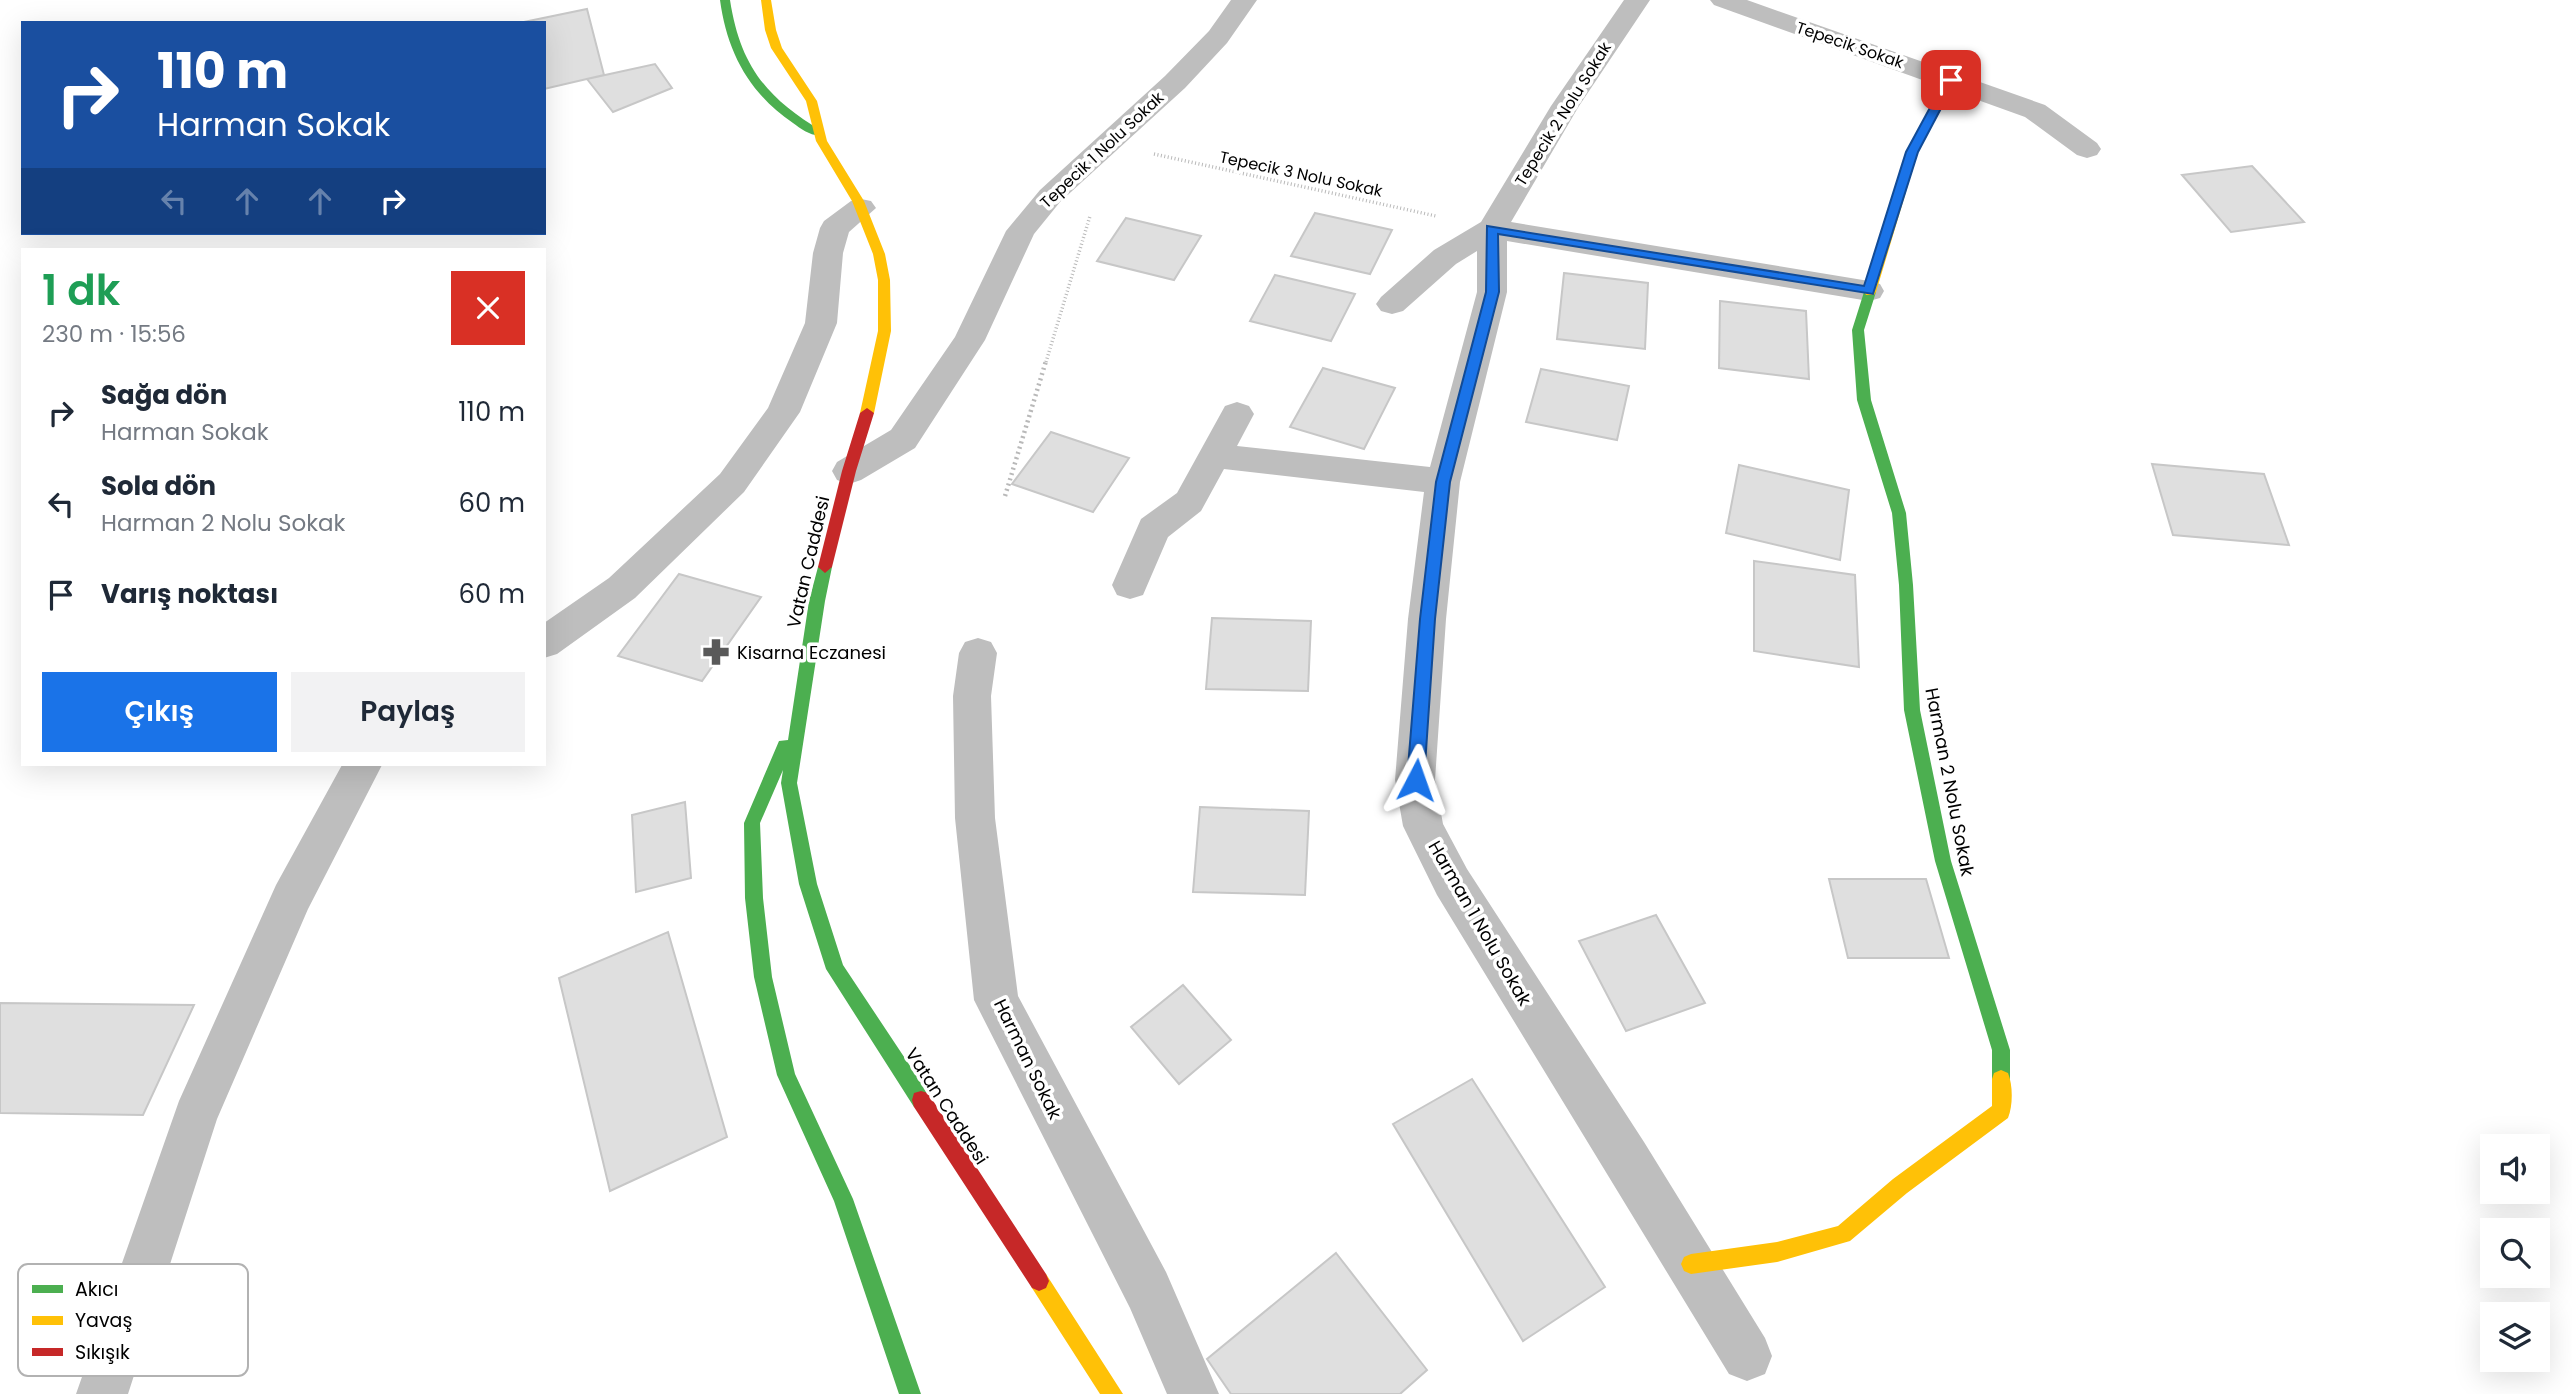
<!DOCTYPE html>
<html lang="tr">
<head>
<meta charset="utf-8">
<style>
	body { margin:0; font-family:Poppins,sans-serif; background:#f2f2f3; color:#1f2937; height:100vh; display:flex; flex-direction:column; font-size:26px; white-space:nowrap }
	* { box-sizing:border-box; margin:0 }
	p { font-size:23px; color:#747a83 }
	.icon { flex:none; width:38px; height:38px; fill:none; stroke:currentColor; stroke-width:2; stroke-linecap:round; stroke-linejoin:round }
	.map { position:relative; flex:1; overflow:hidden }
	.details { position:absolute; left:21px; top:248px; width:525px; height:518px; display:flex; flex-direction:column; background:#fff; border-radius:0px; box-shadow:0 7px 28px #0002 }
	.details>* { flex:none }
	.banner { position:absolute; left:21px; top:21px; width:525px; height:214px; border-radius:0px; box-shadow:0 7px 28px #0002; background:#1a4fa0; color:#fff; overflow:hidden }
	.tools { position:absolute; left:2480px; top:1134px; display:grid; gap:14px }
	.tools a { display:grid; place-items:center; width:70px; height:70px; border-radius:0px; background:#fff; box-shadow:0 7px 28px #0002; font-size:35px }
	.pin { position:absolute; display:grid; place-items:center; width:60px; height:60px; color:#fff; margin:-30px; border-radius:14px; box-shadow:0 4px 10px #0006 }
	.me { position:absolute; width:77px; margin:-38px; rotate:4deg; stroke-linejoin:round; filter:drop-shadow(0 0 5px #0008) }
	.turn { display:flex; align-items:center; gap:24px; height:147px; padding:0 21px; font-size:32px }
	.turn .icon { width:91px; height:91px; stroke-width:2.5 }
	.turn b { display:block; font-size:49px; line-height:60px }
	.lanes { display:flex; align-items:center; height:66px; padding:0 21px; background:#0003; justify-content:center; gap:35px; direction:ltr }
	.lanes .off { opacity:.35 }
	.round { display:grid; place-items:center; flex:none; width:74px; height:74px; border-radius:0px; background:#f2f2f3 }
	.headline { display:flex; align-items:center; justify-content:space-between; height:119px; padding:0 21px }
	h1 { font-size:42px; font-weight:600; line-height:52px; color:#1e9e55 }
	.cta { display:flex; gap:14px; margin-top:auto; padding:14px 21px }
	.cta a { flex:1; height:80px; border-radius:0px; background:#1a73e8; color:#fff; font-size:28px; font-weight:600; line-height:80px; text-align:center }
	.cta a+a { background:#f2f2f3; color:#1f2937 }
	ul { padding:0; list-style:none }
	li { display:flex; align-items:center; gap:21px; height:91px; padding:0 21px }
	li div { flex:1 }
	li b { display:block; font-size:26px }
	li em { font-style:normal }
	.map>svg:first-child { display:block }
</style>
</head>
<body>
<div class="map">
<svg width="2572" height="1394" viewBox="0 0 2572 1394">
	<rect width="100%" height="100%" fill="#fff"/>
	<!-- building -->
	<path fill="#dfdfdf" stroke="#c7c7c7" stroke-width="2" d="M587,9L604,75L544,89V23H519Z
		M655,64L672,88L613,112L587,79Z
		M2252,166L2304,222L2231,232L2182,175Z
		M1315,213L1392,230L1370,274L1291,256Z
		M1126,218L1201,236L1174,280L1097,261Z
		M1564,273L1648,283L1645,349L1557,339Z
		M1275,275L1355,294L1331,341L1250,321Z
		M1720,301L1806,311L1809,379L1719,368Z
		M1323,368L1395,388L1364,449L1290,427Z
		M1541,369L1629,386L1617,440L1526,422Z
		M1051,432L1129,458L1093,512L1012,484Z
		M2152,464L2264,474L2289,545L2173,535Z
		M1739,465L1849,490L1840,560L1726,533Z
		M1754,561L1855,575L1859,667L1754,651Z
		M679,574L761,597L702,681L618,656Z
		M1212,618L1311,621L1308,691L1206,689Z
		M685,802L691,878L636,892L632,815Z
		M1200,807L1309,811L1305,895L1193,892Z
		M1829,879H1926L1949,958H1848Z
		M1656,915L1705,1003L1626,1031L1579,941Z
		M668,932L727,1137L610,1191L559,978Z
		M1183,985L1231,1040L1179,1084L1131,1027Z
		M0,1003L194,1005L143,1115L0,1113Z
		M1472,1079L1605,1287L1523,1341L1393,1124Z
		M1336,1253L1427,1370L1400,1394H1231L1207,1359Z"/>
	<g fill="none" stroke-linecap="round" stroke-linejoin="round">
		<!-- path-far1 -->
		<path stroke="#b9b9b9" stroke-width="3.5" stroke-dasharray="1 2.5" stroke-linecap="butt" d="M1154,154L1436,216
			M1046,362L1090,216"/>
		<!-- path -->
		<path stroke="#b9b9b9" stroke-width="4.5" stroke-dasharray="2 3.5" stroke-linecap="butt" d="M1005,496L1046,361"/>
		<!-- street -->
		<path fill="#bebebe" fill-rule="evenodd" d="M1231,0H1257L1227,43L1185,88L1060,202L1034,234L985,340L915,448L861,480L849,484L837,480L832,471L837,462L891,430L955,337L1006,231L1040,190L1165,76L1209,31Z
			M1624,0H1650L1579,106L1511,222L1869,281L1880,284L1884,291L1880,298L1869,301L1507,241V292L1460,482L1446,619L1435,780L1443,824L1467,869L1644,1142L1765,1338L1772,1356L1765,1374L1747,1381L1729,1374L1437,895L1403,826L1395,780L1408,619L1424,492L1224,469L1201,511L1168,537L1143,595L1130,599L1117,595L1112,585L1141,519L1177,493L1225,406L1237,402L1249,406L1254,414L1237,446L1430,467L1477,292V251L1456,264L1403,311L1392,314L1381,311L1376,304L1381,297L1434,250L1481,222L1551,106Z
			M1710,0H1747L2045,105L2097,143L2101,149L2097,155L2087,158L2077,155L2025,117L1714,5Z
			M861,199L871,201L876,208L849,232L843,253L837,323L800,412L744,492L635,598L557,654L544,658V623L609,578L720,474L768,408L805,323L813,253L820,228L824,221L851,201Z
			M978,638L991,642L997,653L991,696L995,818L1018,996L1166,1272L1219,1394H1167L1130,1308L974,1000L955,818L953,696L959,653L965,642Z
			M342,765H382L308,909L217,1119L128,1394H76L179,1101L276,885Z"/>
		<!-- fast -->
		<path fill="#4caf50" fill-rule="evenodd" d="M720,0H730C740,65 766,98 822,131V135C812,137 801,129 793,123C749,93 727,52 720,0Z
			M1870,288L1876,292L1864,330L1871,400L1906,513L1913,585L1920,710L1951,861L2010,1050V1079L2008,1085L2001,1088L1994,1085L1992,1079V1050L1935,861L1904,710L1899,585L1892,513L1857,400L1852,330L1864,292Z
			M825,561L832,567L825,601L797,783L817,884L843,965L928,1093L930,1100L928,1107L921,1109L914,1107L826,969L799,884L781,783L783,770L760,823L763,898L772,977L795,1074L853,1199L921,1394H899L834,1201L777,1075L754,977L745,898L744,823L779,741L788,740L809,601L818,567Z"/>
		<!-- slow -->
		<path fill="#ffc107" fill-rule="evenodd" d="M761,0H771L776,30L782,48L817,101L827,141L864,201L885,254L890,280L891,331L874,413L867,418L860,413L878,331V280L873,254L852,201L816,141L806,101L771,48L765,30Z
			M1947,78L1957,80L1918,152L1876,292L1874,295H1866L1864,292L1906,152Z
			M2001,1070L2008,1073C2013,1085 2013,1106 2008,1118L1907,1193L1850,1241L1777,1262L1691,1274L1684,1271L1681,1264L1684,1257L1691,1254L1777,1242L1838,1226L1893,1179L1992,1106V1079L1994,1073Z
			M1039,1271L1046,1274L1123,1394H1100L1032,1288L1029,1281L1032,1274Z"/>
		<!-- jam -->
		<path fill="#c62828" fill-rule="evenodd" d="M867,408L874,413L856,471L832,567L825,573L818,567L842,471L860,413Z
			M921,1091L928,1093L1046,1274L1049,1281L1046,1288L1039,1291L1032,1288L914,1107L912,1100L914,1093Z"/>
	</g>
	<!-- route -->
	<path fill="#1a73e8" stroke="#114b97" stroke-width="2" d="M1951,76L1956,80L1918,152L1873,294L1498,234L1499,292L1450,482L1435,619L1424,780L1421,785H1410L1407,780L1420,619L1436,482L1486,292L1487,226L1864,286L1906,152L1945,80Z"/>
	<!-- icons -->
	<defs>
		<symbol id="pharmacy-bare" viewBox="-9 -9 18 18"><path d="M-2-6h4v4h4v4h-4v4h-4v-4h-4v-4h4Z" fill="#595959" stroke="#fff" stroke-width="2.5" paint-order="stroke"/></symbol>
	</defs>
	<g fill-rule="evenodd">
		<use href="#pharmacy-bare" x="697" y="633" width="38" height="38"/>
	</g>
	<g text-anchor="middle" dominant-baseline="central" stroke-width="7" stroke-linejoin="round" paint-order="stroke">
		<!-- far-street labels -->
		<g font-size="16" fill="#000" stroke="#fff">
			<text transform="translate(1850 45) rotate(19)">Tepecik Sokak</text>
			<text transform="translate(1563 114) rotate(-58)">Tepecik 2 Nolu Sokak</text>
			<text transform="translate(1102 150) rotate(-43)">Tepecik 1 Nolu Sokak</text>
			<text transform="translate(1301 174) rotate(12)">Tepecik 3 Nolu Sokak</text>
		</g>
		<!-- street labels -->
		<g font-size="18" fill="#000" stroke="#fff">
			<text transform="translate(808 562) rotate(-77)">Vatan Caddesi</text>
			<text transform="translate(1950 782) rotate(79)">Harman 2 Nolu Sokak</text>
			<text transform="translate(1480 923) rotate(60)">Harman 1 Nolu Sokak</text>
			<text transform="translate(1028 1059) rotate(64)">Harman Sokak</text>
			<text transform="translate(947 1106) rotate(57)">Vatan Caddesi</text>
		</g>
		<!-- poi labels -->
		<g font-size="18" fill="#000" stroke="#fff" text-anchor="start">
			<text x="737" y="652">Kisarna Eczanesi</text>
		</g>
	</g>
	<!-- legend -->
	<rect x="18" y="1264" width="230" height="112" rx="10" fill="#fff" stroke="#b2b2b2" stroke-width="2"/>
	<rect x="32" y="1285" width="31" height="8" fill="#4caf50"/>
	<rect x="32" y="1316" width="31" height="9" fill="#ffc107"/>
	<rect x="32" y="1348" width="31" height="8" fill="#c62828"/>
	<g font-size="19" fill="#000">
		<text x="75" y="1296">Akıcı</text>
		<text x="75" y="1327">Yavaş</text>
		<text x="75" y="1359">Sıkışık</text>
	</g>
</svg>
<div class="tools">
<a><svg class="icon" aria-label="sound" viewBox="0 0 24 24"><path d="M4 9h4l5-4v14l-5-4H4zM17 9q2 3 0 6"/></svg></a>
<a><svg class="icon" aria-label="search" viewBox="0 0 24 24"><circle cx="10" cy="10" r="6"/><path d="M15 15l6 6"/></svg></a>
<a><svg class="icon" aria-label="layers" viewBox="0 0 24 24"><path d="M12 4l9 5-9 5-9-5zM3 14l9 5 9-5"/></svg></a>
</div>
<div class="pin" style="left:1951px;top:80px;background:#d93025"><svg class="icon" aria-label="arrive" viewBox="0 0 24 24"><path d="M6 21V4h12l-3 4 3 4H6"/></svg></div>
<svg class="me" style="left:1416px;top:780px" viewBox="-20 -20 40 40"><path d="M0-17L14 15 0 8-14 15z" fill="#1a73e8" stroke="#fff" stroke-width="4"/></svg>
<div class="banner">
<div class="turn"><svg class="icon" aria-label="right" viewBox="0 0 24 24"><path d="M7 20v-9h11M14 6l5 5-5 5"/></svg><div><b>110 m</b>Harman Sokak</div></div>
<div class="lanes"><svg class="icon off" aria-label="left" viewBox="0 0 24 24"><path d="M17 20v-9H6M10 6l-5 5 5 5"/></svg><svg class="icon off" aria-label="ahead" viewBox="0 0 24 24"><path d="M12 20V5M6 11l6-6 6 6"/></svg><svg class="icon off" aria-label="ahead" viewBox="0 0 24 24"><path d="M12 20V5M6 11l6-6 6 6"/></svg><svg class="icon" aria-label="right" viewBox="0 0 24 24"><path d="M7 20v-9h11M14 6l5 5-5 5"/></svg></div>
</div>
<section class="details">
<div class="headline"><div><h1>1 dk</h1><p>230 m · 15:56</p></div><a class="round" style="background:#d93025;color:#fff"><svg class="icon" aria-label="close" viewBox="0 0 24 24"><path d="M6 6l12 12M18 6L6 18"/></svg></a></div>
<ul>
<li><svg class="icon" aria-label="right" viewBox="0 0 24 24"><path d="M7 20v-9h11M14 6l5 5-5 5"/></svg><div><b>Sağa dön</b><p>Harman Sokak</p></div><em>110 m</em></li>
<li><svg class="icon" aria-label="left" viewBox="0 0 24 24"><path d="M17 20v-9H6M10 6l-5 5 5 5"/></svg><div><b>Sola dön</b><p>Harman 2 Nolu Sokak</p></div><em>60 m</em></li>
<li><svg class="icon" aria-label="arrive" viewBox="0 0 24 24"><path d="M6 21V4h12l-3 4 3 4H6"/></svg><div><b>Varış noktası</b></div><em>60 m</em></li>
</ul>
<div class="cta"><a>Çıkış</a><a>Paylaş</a></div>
</section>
</div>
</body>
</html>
